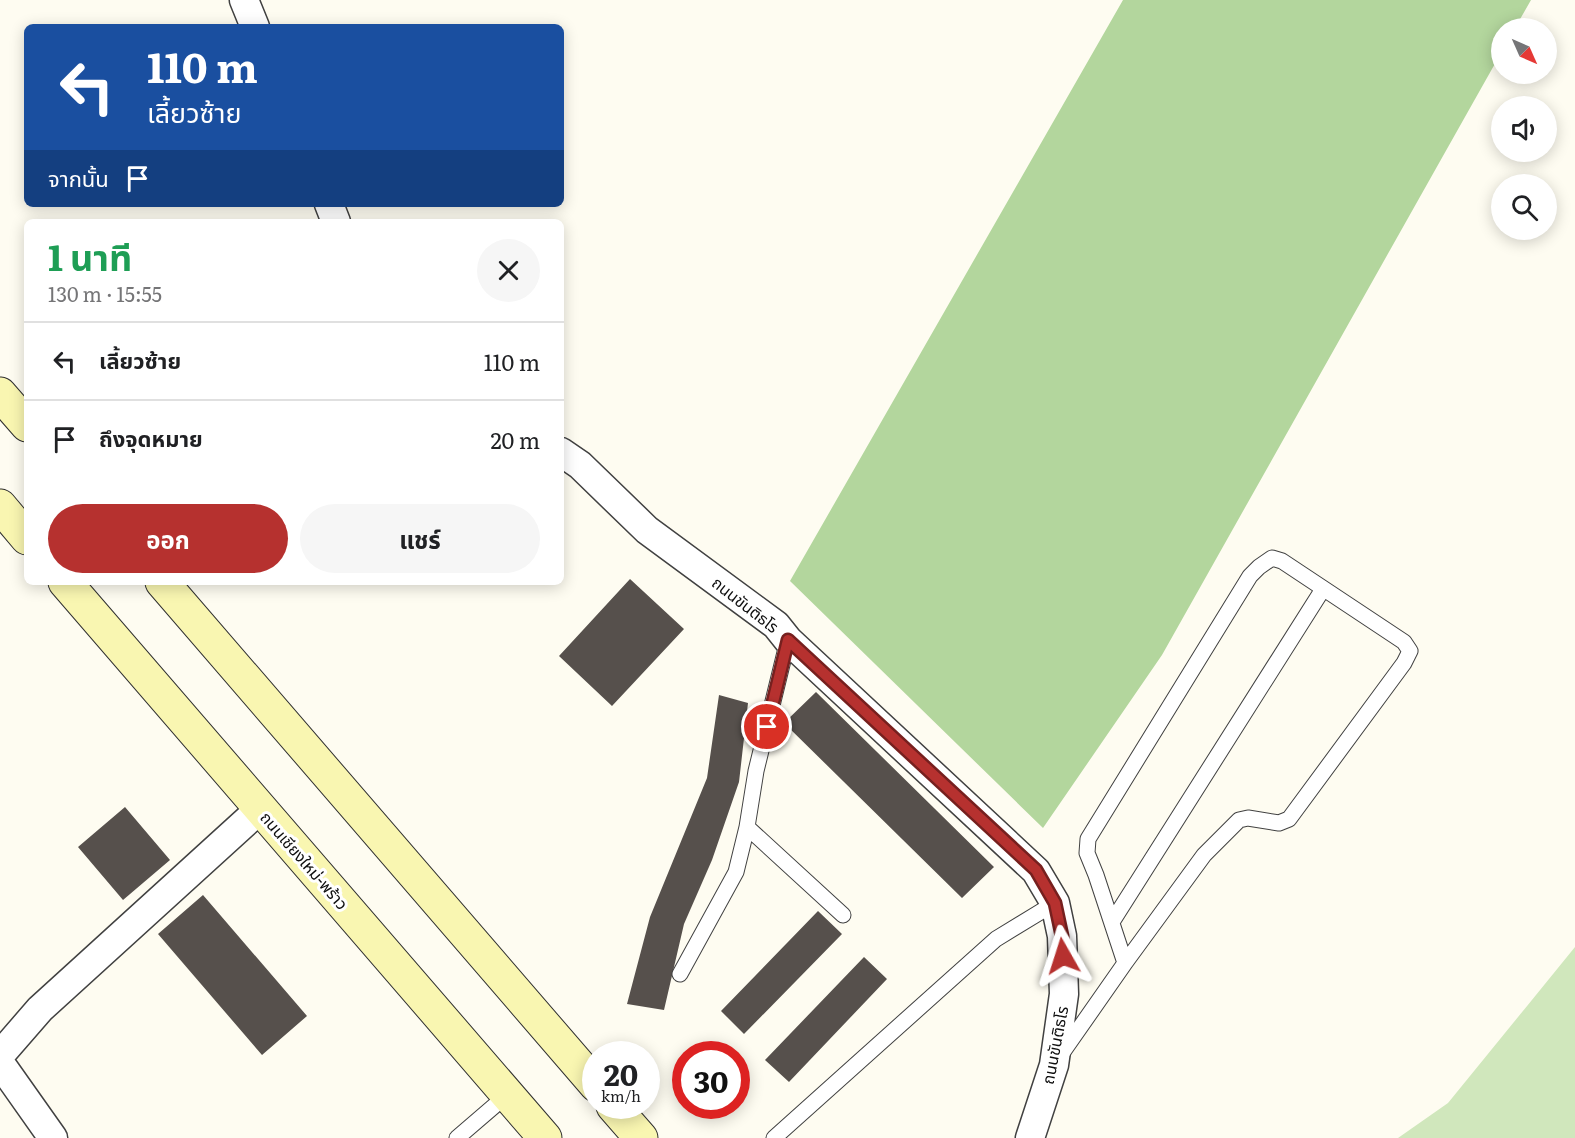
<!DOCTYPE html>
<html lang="th">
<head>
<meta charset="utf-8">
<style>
	body { margin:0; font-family:Literata,"Noto Sans Thai",serif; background:#f6f6f6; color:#202124; height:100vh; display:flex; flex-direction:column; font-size:22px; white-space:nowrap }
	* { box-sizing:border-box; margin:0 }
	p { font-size:20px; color:#757577 }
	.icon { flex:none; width:33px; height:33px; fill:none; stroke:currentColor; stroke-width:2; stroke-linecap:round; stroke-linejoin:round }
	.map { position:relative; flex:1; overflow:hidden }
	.sheet { position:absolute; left:24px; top:219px; width:540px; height:366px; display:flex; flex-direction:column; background:#fff; border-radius:9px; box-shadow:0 3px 15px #0003 }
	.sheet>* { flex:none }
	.hud { position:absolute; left:24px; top:24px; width:540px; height:183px; border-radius:9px; box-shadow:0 3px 15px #0003; background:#1a4fa0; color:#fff; overflow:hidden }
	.needle { width:39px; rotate:135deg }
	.tools { position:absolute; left:1491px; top:18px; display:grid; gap:12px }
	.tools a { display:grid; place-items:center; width:66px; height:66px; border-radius:50%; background:#fff; box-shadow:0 3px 15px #0003; font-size:30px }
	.speed { position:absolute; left:582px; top:1041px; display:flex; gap:12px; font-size:30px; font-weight:700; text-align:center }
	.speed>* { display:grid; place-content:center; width:78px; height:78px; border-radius:50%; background:#fff; box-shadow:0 3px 15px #0003; line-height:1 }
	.speed small { font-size:15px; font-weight:400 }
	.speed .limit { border:9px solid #d22; background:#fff; color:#111 }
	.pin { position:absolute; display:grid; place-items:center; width:51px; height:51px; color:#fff; margin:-26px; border:3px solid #fff; border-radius:50%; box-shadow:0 2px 6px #0007 }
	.me { position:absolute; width:66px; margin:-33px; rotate:354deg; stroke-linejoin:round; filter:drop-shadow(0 0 4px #0008) }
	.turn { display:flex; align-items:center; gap:21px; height:126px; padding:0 24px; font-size:27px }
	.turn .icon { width:78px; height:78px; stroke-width:2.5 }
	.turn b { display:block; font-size:42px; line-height:51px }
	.then { display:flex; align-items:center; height:57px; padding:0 24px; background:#0003; gap:12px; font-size:22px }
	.round { display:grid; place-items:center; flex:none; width:63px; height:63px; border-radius:32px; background:#f6f6f6 }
	.headline { display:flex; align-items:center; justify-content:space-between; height:102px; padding:0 24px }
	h1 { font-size:36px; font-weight:700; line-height:45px; color:#1e9e55 }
	.cta { display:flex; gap:12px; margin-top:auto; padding:12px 24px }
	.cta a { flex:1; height:69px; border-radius:36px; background:#b6312f; color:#fff; font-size:24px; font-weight:700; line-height:69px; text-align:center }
	.cta a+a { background:#f6f6f6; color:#202124 }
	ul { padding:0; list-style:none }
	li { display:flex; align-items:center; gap:18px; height:78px; padding:0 24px; border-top:2px solid #e0e0e0 }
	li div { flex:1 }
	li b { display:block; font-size:22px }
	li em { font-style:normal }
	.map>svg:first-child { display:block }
</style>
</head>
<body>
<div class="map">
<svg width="1575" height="1138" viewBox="0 0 1575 1138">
	<rect width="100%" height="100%" fill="#fefcf1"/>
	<!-- green -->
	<path fill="#d0e7bc" d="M1575,947V1138H1398L1448,1103Z"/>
	<!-- forest -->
	<path fill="#b3d69d" d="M1123,0H1531L1515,28H1502L1501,53L1162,655L1043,828L790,581Z"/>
	<!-- building -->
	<path fill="#56504c" d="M630,579L684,629L612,706L559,656Z
		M816,692L994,867L962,898L784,723Z
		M719,695L748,703L739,782L712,860L684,924L664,1010L627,1004L650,917L707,778Z
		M125,807L170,860L123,900L78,847Z
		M203,895L307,1016L262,1055L158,934Z
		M818,911L842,934L744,1034L721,1011Z
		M864,957L887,979L789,1082L765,1060Z"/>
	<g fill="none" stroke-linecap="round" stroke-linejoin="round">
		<defs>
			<path id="lane" d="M747,827L843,915
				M1112,922L1323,589
				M680,974L736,872L747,827L756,771L788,640
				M1060,1056L1125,963L1204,855L1239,820L1248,818L1279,823L1289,819L1404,663L1410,651L1404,642L1282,561L1272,558L1259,567L1250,576L1088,839L1087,853L1096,875L1125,963
				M457,1138L507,1095
				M774,1138L996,939L1055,903"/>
			<path id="street" d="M244,0L255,27
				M329,204L336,222
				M561,452L580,465L647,530L776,625L788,640L1036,871L1055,903L1062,936L1064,994L1054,1065L1030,1138
				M0,1055L40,1009L261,808
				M0,1063L53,1138"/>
			<path id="secondary" d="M0,394L27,425
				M0,506L27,538
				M65,582L545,1138
				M162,582L596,1085
				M613,1106L641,1138"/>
		</defs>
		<!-- lane casing -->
		<use href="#lane" stroke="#414141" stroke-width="17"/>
		<!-- street casing -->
		<use href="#street" stroke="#414141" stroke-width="31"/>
		<!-- secondary casing -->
		<use href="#secondary" stroke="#303030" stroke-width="35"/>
		<!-- lane -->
		<use href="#lane" stroke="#fff" stroke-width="15"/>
		<!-- street -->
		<use href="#street" stroke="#fff" stroke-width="28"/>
		<!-- secondary -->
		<use href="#secondary" stroke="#f9f6b1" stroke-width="33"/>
	</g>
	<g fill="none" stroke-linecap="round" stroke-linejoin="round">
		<defs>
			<path id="route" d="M767,727L788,640L1036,870L1055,903L1062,936L1063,956"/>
		</defs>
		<!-- route casing -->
		<use href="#route" stroke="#76201f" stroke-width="15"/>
		<!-- route -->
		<use href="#route" stroke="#b6312f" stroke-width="10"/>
	</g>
	<g text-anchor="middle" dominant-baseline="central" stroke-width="6" stroke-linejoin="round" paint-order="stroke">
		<!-- street labels -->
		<g font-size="16" fill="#0e0e0e" stroke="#fff">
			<text transform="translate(746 604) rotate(38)">ถนนขันติธโร</text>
			<text transform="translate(305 860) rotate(49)">ถนนเชียงใหม่-พร้าว</text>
			<text transform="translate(1054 1045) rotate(-79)">ถนนขันติธโร</text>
		</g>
	</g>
</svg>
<div class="tools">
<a><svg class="needle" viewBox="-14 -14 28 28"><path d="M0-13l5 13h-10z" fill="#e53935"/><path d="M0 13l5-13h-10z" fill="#757577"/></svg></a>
<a><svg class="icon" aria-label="sound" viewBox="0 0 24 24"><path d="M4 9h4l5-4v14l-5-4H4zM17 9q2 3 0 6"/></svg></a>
<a><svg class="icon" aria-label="search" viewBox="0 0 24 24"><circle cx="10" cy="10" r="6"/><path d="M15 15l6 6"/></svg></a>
</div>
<div class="speed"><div>20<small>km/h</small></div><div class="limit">30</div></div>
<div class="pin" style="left:767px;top:727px;background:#d93025"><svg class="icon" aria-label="arrive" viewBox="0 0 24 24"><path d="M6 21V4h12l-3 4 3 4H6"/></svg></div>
<svg class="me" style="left:1063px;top:956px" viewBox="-20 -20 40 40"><path d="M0-17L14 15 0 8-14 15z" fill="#b6312f" stroke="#fff" stroke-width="4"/></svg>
<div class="hud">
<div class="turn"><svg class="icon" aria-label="left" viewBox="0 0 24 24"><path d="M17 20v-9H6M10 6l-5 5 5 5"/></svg><div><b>110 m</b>เลี้ยวซ้าย</div></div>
<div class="then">จากนั้น<svg class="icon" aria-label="arrive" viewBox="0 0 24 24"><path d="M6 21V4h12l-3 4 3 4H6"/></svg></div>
</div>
<section class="sheet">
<div class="headline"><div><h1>1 นาที</h1><p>130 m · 15:55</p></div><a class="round"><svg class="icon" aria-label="close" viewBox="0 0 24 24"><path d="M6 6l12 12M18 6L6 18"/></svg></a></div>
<ul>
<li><svg class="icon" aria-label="left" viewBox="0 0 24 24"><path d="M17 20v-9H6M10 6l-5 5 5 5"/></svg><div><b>เลี้ยวซ้าย</b></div><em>110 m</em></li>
<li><svg class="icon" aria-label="arrive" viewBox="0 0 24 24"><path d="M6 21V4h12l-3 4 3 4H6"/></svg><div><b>ถึงจุดหมาย</b></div><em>20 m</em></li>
</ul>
<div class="cta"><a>ออก</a><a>แชร์</a></div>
</section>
</div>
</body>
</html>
